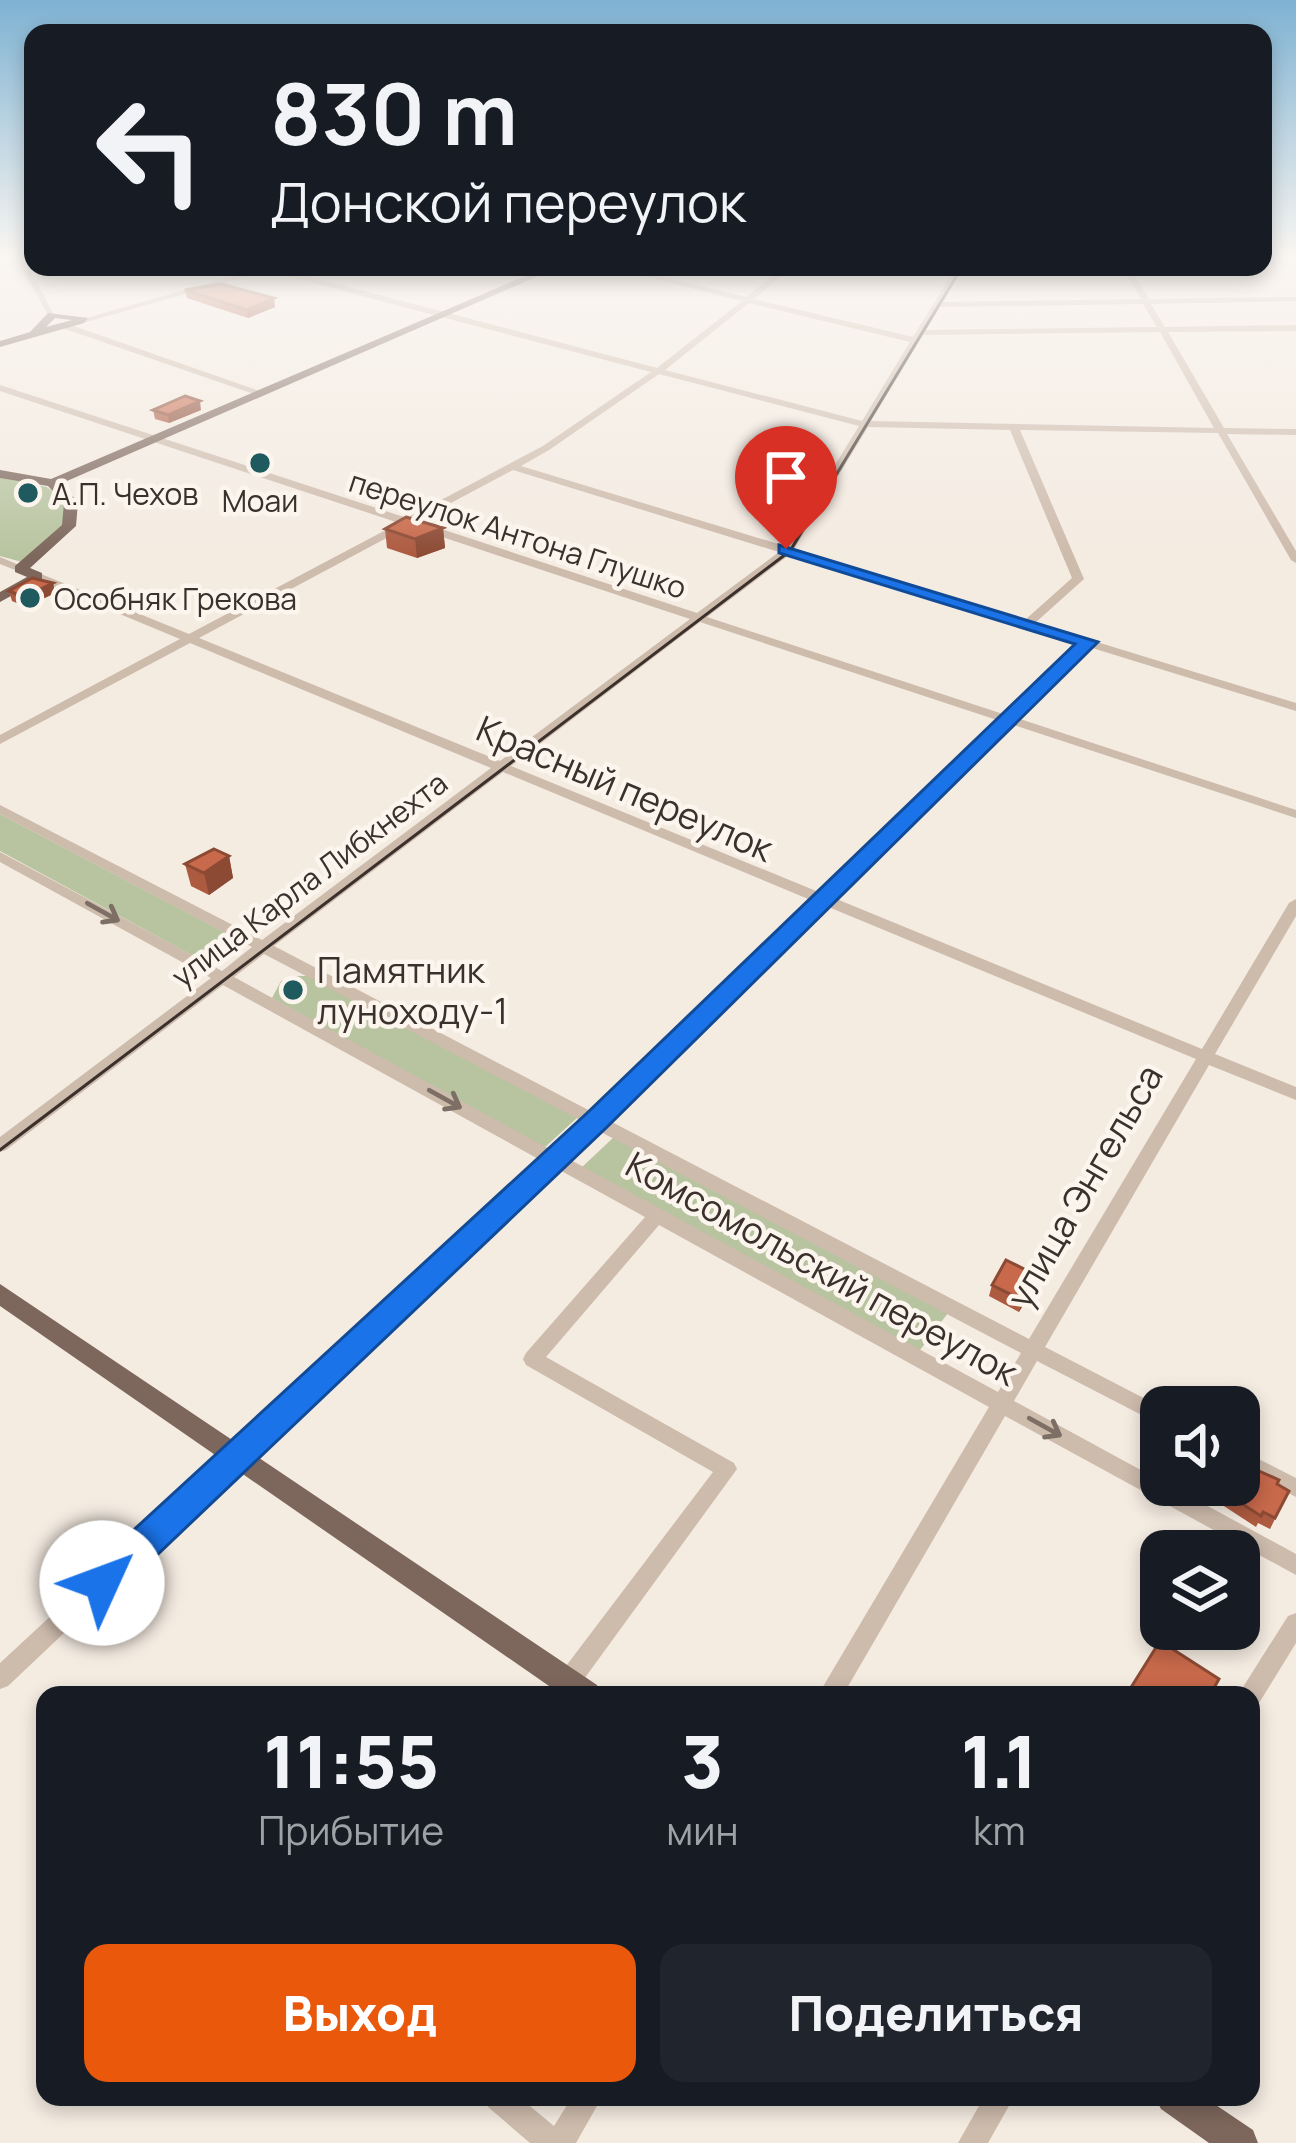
<!DOCTYPE html>
<html lang="ru">
<head>
<meta charset="utf-8">
<style>
	body { margin:0; font-family:Manrope,sans-serif; background:#20242c; color:#f1f3f6; height:100vh; display:flex; flex-direction:column; font-size:45px; white-space:nowrap }
	* { box-sizing:border-box; margin:0 }
	p { font-size:39px; color:#9ea1a6 }
	.icon { flex:none; width:66px; height:66px; fill:none; stroke:currentColor; stroke-width:2; stroke-linecap:round; stroke-linejoin:round }
	.map { position:relative; flex:1; overflow:hidden }
	.details { position:absolute; left:36px; top:1686px; width:1224px; height:420px; display:flex; flex-direction:column; background:#171b24; border-radius:24px; box-shadow:0 6px 18px #0003 }
	.details>* { flex:none }
	.banner { position:absolute; left:24px; top:24px; width:1248px; height:252px; border-radius:24px; box-shadow:0 6px 18px #0003; background:#171b24; color:#f1f3f6; overflow:hidden }
	.controls { position:absolute; left:1140px; top:1386px; display:grid; gap:24px }
	.controls a { display:grid; place-items:center; width:120px; height:120px; border-radius:24px; background:#171b24; box-shadow:0 6px 18px #0003; font-size:60px }
	.pin { position:absolute; display:grid; place-items:center; width:102px; height:102px; color:#fff; margin:-123px -51px; border-radius:50% 50% 50% 0; rotate:-45deg; box-shadow:0 0 12px #0007 }
	.pin .icon { rotate:45deg }
	.me { position:absolute; width:132px; margin:-66px; rotate:47deg; stroke-linejoin:round; filter:drop-shadow(0 0 9px #0008) }
	.turn { display:flex; align-items:center; gap:42px; height:252px; padding:0 48px; font-size:54px }
	.turn .icon { width:156px; height:156px; stroke-width:2.5 }
	.turn b { display:block; font-size:84px; line-height:102px }
	.eta { display:flex; justify-content:space-evenly; align-items:center; height:204px; text-align:center }
	.eta b { font-size:72px; font-weight:800; line-height:84px }
	.primary-button { display:flex; gap:24px; margin-top:auto; padding:24px 48px }
	.primary-button a { flex:1; height:138px; border-radius:24px; background:#ea580c; color:#fff; font-size:48px; font-weight:800; line-height:138px; text-align:center }
	.primary-button a+a { background:#20242c; color:#f1f3f6 }
	.map>svg:first-child { display:block }
</style>
</head>
<body>
<div class="map">
<svg width="1296" height="2143" viewBox="0 0 1296 2143">
	<rect width="100%" height="100%" fill="#f4ebe1"/>
	<!-- green -->
	<path fill="#b8c4a0" d="M0,477L47,487L68,503L67,524L22,562L0,556Z
		M0,814L245,943L212,966L0,851Z
		M297,976H311L578,1117L543,1149L272,998L281,981Z
		M615,1136L948,1313L917,1354L580,1169Z"/>
	<g fill="none" stroke-linecap="round" stroke-linejoin="round">
		<!-- minor -->
		<path fill="#cdbbac" fill-rule="evenodd" d="M16,257H24L55,317L48,315Z
			M1263,257H1296V261L1263,260Z
			M255,267H273L657,368L742,301L608,267H622L746,297L784,267H793L754,299L913,337L956,267H964L943,302L1141,299L1122,267H1130L1149,299L1296,297V301L1151,304L1165,327L1296,325V331L1168,332L1224,428L1296,429V435L1227,434L1296,551V563L1291,560L1218,433L1020,430L1084,579L1035,623L1296,703V711L1089,647L1017,718L1296,810V818L1011,724L834,898L1202,1049L1289,903L1296,899V916L1215,1054L1296,1087V1100L1209,1065L1045,1347L1161,1407V1425L1037,1361L1014,1401L1161,1481V1485H1169L1296,1554V1575L1005,1416L843,1695H818L989,1407L659,1225L546,1357L734,1463L737,1469L576,1690L568,1693L560,1690L556,1682L560,1674L713,1472L526,1365L523,1359L526,1353L645,1217L556,1168L8,1686L0,1689V1663L542,1161L223,985L6,1150L0,1152V1137L211,978L0,862V852L222,971L252,947L0,814V805L262,940L491,768L190,643L0,744V735L180,639L33,578V574H41L189,634L399,523L0,391V385L407,518L543,446L651,372L267,271L83,323L76,321L258,269ZM749,303L910,342L862,421L665,370ZM1143,304L1157,327L926,330L940,307ZM1160,332L1214,428L871,421L923,335ZM659,374L859,426L785,546L521,466L549,450ZM868,427L1010,430L1072,578L1025,620L794,549ZM513,470L779,552L697,613L417,521ZM409,526L690,619L500,761L199,638ZM789,555L1079,644L1006,715L707,617ZM700,622L1000,721L821,893L511,766ZM503,772L813,901L594,1113L274,946ZM826,906L1196,1059L1029,1339L608,1120ZM264,954L584,1122L553,1151L234,977ZM597,1130L1021,1353L998,1392L567,1158Z
			M62,324H68L265,393L257,395L62,328Z
			M0,557L24,567L26,569L20,572L0,564Z
			M1239,1449L1296,1478V1497L1239,1468Z
			M1296,1613V1643L1259,1703L1251,1706V1695H1239L1243,1687L1288,1616Z
			M484,2097H519L554,2126L572,2097H602L576,2143H530L488,2107Z
			M984,2097H1014L988,2143H958Z"/>
		<!-- major -->
		<path fill="#7d675c" fill-rule="evenodd" d="M546,267H559L60,484L78,502L76,526L30,568L42,573V579L0,602V592L27,577L15,572V566L62,525L64,503L48,486L0,478V470L51,479Z
			M48,313L88,318L84,323L0,347V341L30,332ZM55,318L72,320L46,327Z
			M0,1284L597,1685L602,1695H562L0,1306Z
			M1155,2097H1204L1253,2130L1258,2143H1209L1161,2109Z"/>
		<!-- tram -->
		<path stroke="#3b302b" stroke-width="3" d="M0,1150L790,551L962,267"/>
	</g>
	<!-- wall -->
	<path fill="#ac5a40" d="M185,290L275,307L248,318L187,298Z
		M153,410H201L169,423L155,419Z
		M443,528L445,548L417,558L387,548L385,529Z
		M53,583L55,593L26,607L12,601L9,591Z
		M229,856L233,878L209,895L191,886L185,864Z
		M1036,1275L1034,1286L1019,1312L989,1296L992,1285Z
		M1277,1484L1289,1491L1270,1529L1258,1523L1256,1527L1207,1495L1211,1485Z"/>
	<!-- shaded-wall -->
	<path fill="#8c4a34" d="M274,298L275,307L248,318L247,310Z
		M200,401L201,410L169,423L168,415Z
		M443,528L445,548L417,558L415,539Z
		M53,583L55,593L26,607L24,597Z
		M229,856L233,878L209,895L204,873Z
		M1036,1275L1034,1286L1019,1312L1022,1300Z"/>
	<!-- building -->
	<path fill="#c8694b" stroke="#8c4a34" stroke-width="3" d="M221,284L274,298L247,310L185,290Z
		M185,396L200,401L168,415L153,410Z
		M406,517L443,528L415,539L385,529Z
		M32,578L53,583L24,597L9,591Z
		M214,849L229,856L204,873L185,864Z
		M1006,1260L1036,1275L1022,1300L992,1285Z
		M1239,1462L1279,1480L1277,1484L1289,1491L1275,1518L1263,1512L1261,1516L1213,1485H1239Z
		M1160,1641L1219,1679L1210,1695H1139L1130,1689Z"/>
	<!-- one-way arrows -->
	<defs><path id="oneway-shaft" d="M-6 0H5M1.5-3L5.5 0L1.5 3" fill="none" stroke-width="1.6" stroke-linecap="round" stroke-linejoin="round" transform="scale(3)"/></defs>
	<g stroke="#7d6f65">
		<use href="#oneway-shaft" transform="translate(103 912) rotate(29)"/>
		<use href="#oneway-shaft" transform="translate(445 1099) rotate(29)"/>
		<use href="#oneway-shaft" transform="translate(1045 1427) rotate(29)"/>
	</g>
	<!-- sky -->
	<linearGradient id="sky" x2="0" y2="1"><stop stop-color="#7eb2d2"/><stop offset="0.46" stop-color="#faf6f2"/><stop offset="1" stop-color="#faf6f2" stop-opacity="0"/></linearGradient>
	<rect width="1296" height="557" fill="url(#sky)"/>
	<!-- route -->
	<path fill="#1a73e8" stroke="#114b97" stroke-width="3" d="M779,545L1098,642L606,1128L115,1595L102,1599L89,1595L84,1583L89,1571L586,1114L1075,644L779,553Z"/>
	<!-- markers -->
	<g fill="#1f5a5e" stroke="#fbf5ee" stroke-width="4.5">
		<circle cx="260" cy="463" r="12"/>
		<circle cx="28" cy="493" r="12"/>
		<circle cx="30" cy="598" r="12"/>
		<circle cx="293" cy="990" r="12"/>
	</g>
	<g text-anchor="middle" dominant-baseline="central" stroke-width="9" stroke-linejoin="round" paint-order="stroke">
		<!-- far-poi labels -->
		<g font-size="30" fill="#3b302b" stroke="#fbf5ee" text-anchor="start">
			<text x="52" y="493">А.П. Чехов</text>
			<text x="260" y="500" text-anchor="middle">Моаи</text>
			<text x="54" y="598">Особняк Грекова</text>
		</g>
		<!-- far-street labels -->
		<g font-size="30" fill="#3b302b" stroke="#fbf5ee">
			<text transform="translate(518 534) rotate(18)">переулок Антона Глушко</text>
			<text transform="translate(309 879) rotate(-37)">улица Карла Либкнехта</text>
		</g>
		<!-- street labels -->
		<g font-size="36" fill="#3b302b" stroke="#fbf5ee">
			<text transform="translate(625 788) rotate(23)">Красный переулок</text>
			<text transform="translate(1084 1186) rotate(-60)">улица Энгельса</text>
			<text transform="translate(822 1268) rotate(29)">Комсомольский переулок</text>
		</g>
		<!-- poi labels -->
		<g font-size="36" fill="#3b302b" stroke="#fbf5ee" text-anchor="start">
			<text x="317" y="969">Памятник<tspan x="317" dy="41">луноходу-1</tspan></text>
		</g>
	</g>
</svg>
<div class="controls">
<a><svg class="icon" aria-label="sound" viewBox="0 0 24 24"><path d="M4 9h4l5-4v14l-5-4H4zM17 9q2 3 0 6"/></svg></a>
<a><svg class="icon" aria-label="layers" viewBox="0 0 24 24"><path d="M12 4l9 5-9 5-9-5zM3 14l9 5 9-5"/></svg></a>
</div>
<div class="pin" style="left:786px;top:549px;background:#d93025"><svg class="icon" aria-label="arrive" viewBox="0 0 24 24"><path d="M6 21V4h12l-3 4 3 4H6"/></svg></div>
<svg class="me" style="left:102px;top:1583px" viewBox="-20 -20 40 40"><circle r="19" fill="#fff"/><path d="M0-13L10 11 0 6-10 11z" fill="#1a73e8"/></svg>
<div class="banner">
<div class="turn"><svg class="icon" aria-label="left" viewBox="0 0 24 24"><path d="M17 20v-9H6M10 6l-5 5 5 5"/></svg><div><b>830 m</b>Донской переулок</div></div>
</div>
<section class="details">
<div class="eta">
<div><b>11:55</b><p>Прибытие</p></div>
<div><b>3</b><p>мин</p></div>
<div><b>1.1</b><p>km</p></div>
</div>
<div class="primary-button"><a>Выход</a><a>Поделиться</a></div>
</section>
</div>
</body>
</html>
